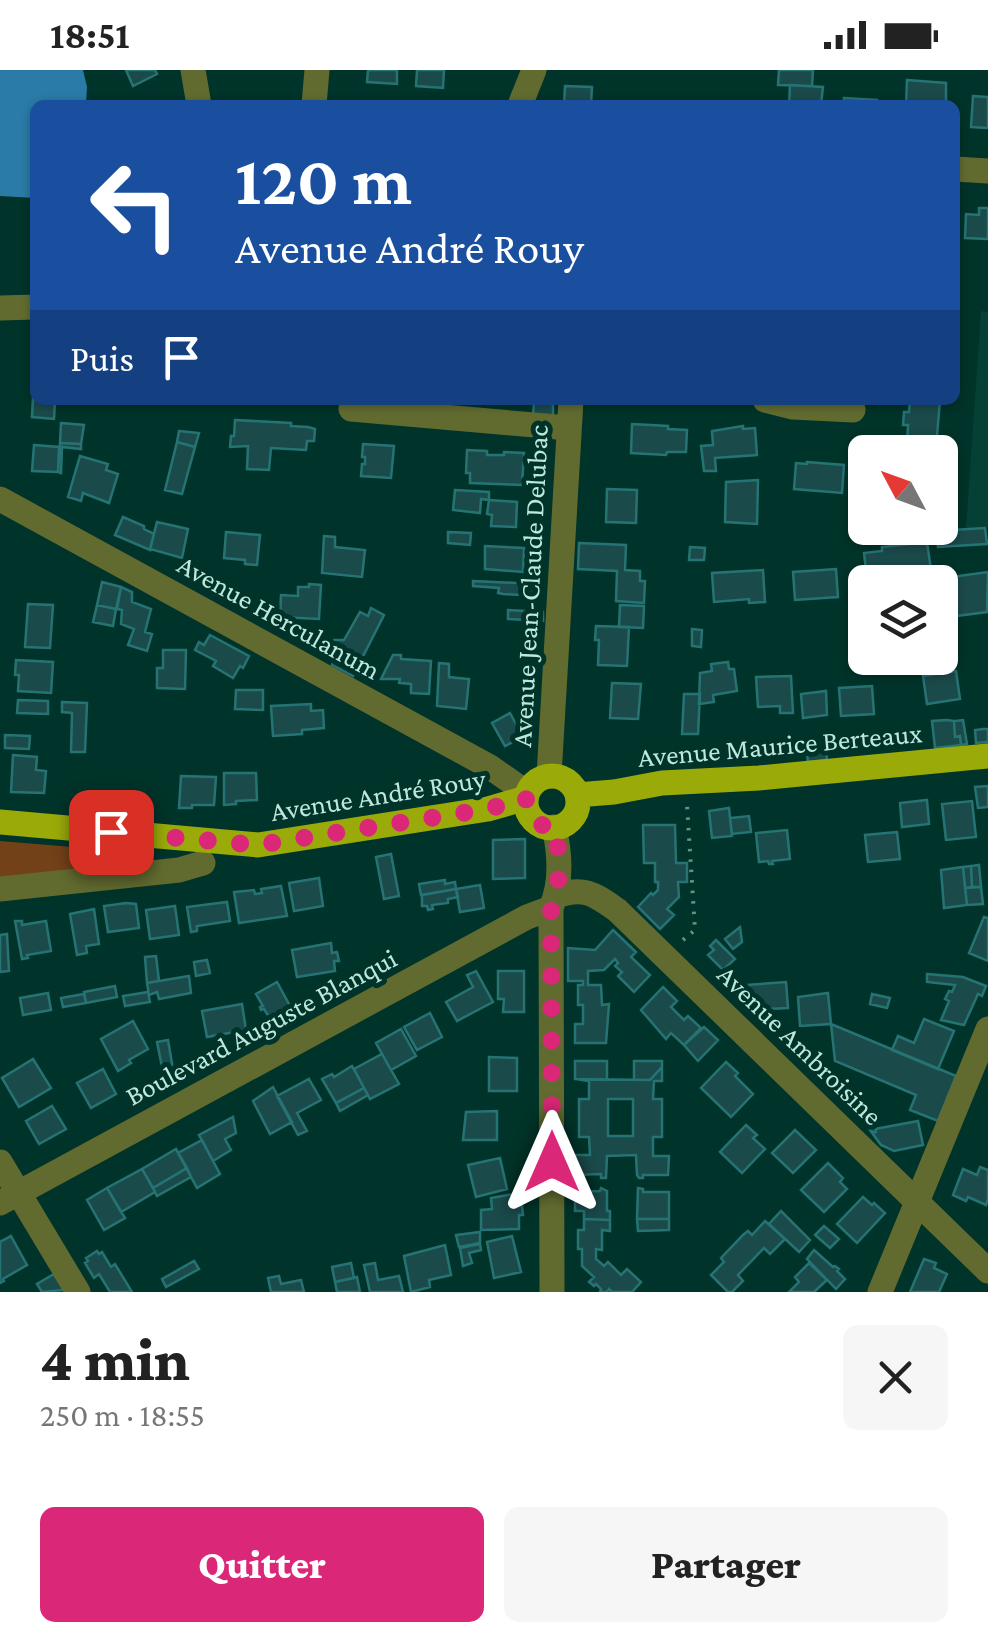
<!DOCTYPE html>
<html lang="fr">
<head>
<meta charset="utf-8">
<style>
	body { margin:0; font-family:"Crimson Pro",serif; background:#f6f6f6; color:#222; height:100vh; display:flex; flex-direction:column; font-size:38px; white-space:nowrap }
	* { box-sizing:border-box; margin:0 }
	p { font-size:32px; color:#767676 }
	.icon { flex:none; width:55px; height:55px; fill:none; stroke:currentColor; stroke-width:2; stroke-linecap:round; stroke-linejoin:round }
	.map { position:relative; height:1222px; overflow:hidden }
	.side { display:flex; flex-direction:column; background:#fff; flex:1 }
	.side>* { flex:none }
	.top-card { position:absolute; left:30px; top:30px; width:930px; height:305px; border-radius:15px; box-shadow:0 2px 8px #0004; background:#1a4fa0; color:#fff; overflow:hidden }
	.needle { width:65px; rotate:311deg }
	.fabs { position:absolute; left:848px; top:365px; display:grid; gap:20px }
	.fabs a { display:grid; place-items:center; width:110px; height:110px; border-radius:15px; background:#fff; box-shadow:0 2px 8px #0004; font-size:50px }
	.pin { position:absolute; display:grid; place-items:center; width:85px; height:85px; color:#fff; margin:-42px; border-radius:20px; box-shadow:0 5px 15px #0006 }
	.me { position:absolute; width:110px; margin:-55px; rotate:0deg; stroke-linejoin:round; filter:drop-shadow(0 0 8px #0008) }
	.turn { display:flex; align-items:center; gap:35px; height:210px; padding:0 40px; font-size:45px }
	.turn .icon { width:130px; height:130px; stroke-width:2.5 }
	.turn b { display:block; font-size:70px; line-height:85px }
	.then { display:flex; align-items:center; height:95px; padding:0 40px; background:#0003; gap:20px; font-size:38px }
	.round { display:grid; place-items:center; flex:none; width:105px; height:105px; border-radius:15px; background:#f6f6f6 }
	.overview { display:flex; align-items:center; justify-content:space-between; height:170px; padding:0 40px }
	h1 { font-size:60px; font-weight:800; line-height:75px }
	.button { display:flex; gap:20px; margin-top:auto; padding:20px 40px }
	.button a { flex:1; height:115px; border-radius:15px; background:#db2777; color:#fff; font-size:40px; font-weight:800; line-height:115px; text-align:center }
	.button a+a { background:#f6f6f6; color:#222 }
	.status { display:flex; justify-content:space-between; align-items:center; height:70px; padding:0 50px; background:#fff; direction:ltr }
	.status svg { height:28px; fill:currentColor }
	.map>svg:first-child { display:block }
</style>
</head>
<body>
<div class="status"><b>18:51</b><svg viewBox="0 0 49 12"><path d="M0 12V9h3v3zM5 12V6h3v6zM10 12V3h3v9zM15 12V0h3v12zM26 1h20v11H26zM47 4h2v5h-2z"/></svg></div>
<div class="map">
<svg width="988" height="1222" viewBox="0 0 988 1222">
	<rect width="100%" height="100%" fill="#003329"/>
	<!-- built -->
	<path fill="#044036" d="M981,241L988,242V457L966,459Z"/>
	<!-- green -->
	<path fill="#734118" d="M0,771L145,783L149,788L143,793L0,811Z"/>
	<!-- water -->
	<path fill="#2a7ba7" d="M0,0H83L87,17L86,35H35V128L0,126Z"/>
	<!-- building -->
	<path fill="#1b4a4b" stroke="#267374" stroke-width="2.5" fill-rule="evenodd" d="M126,0H155L157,4L133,16Z
		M368,0H397V14L367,12Z
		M417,0H444L443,18L416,16Z
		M779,0H813L812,16L778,15Z
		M907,10L946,13V35H906Z
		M790,15L823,17L821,35H789Z
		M565,16L592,17L591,35H564Z
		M973,26L988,27V58L971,57Z
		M844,28L877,30V35H844Z
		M979,138H988V169L965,168L966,144L979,145Z
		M34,307L35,330H55L54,349L32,347Z
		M910,330H940L936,378L922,377L919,380L907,377L908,355H903L904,342H909Z
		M534,333L553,334V347L533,345Z
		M235,350L291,353V356L308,357L315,359L314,371H307L306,380L271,378L269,400L247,399L248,376L230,377L231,366H234Z
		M61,353L84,355L81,374L60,373Z
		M632,354L668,356V359L687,360L686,382H667L666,385L631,383Z
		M743,356V359L755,358L757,385L715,388L716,401H704L701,376L713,375L712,361Z
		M179,361L199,363L195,377L177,372Z
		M177,372L195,377L182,424L165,420Z
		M60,373L81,374V379L62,377L61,403L58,402Z
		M363,374L394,376L391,408L361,406L362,394H365V387H362Z
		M34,375L59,377L58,402L32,401Z
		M467,380L487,381V385H504V382L524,383L522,415L470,413V403H466Z
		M80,386L108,394L106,400L118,404L109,433L83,423L81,431L68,427Z
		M807,392L844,395L842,423L794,419L796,393L807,394Z
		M758,410L757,454L725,452L726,412Z
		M607,419L637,420L636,453L606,452Z
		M455,420L489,422V430L481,429L480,443L453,440Z
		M489,430L517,432L516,457L491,456L492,445L487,444Z
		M123,447L144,456V459L154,464L150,480L115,465Z
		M157,452L188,459L182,488L150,479Z
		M985,458L987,474L938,477L936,461Z
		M226,462L260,465L257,495L245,494V490L224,488Z
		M448,462L471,463L470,475L448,473Z
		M324,466L335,467V477L365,480L362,507L322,503Z
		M927,472L931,500L907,503L908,508L886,510L885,506L867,508L864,483L882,481V477Z
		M579,473L626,475L625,500L640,501V511H645L644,533L616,531L617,501L578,499Z
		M485,476L524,478L523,502L485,499Z
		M690,477L705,478L704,490H689Z
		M836,499L838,527L795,530L793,502Z
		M763,500L765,532L749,533V529L714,532L712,503Z
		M988,502L987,542L956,546L951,507Z
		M473,511L538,514L537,526L503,524L498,523L499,518L473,516Z
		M102,512L121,517L116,539L97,535Z
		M309,514L321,515L319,549L280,547L281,525L298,526V517H309Z
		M121,517L132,522V532L151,539L145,562L152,564L147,581L128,575L134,559L121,554L122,540L117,539Z
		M28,534L53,535L50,578L25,577Z
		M97,535L116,539L113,556L93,552Z
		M620,535L644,536L643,558L619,557Z
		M371,538L384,545L353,606L332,595L337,585H331V570H344L360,542L368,546Z
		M508,540L543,542V551L508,549Z
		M596,556L629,557L627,596L598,595L599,570H595Z
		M692,559L702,560L701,577L692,576Z
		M210,565L249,586L243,598L240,596L233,608L213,596L216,591L195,580L199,572L204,575Z
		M163,580H186L185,619L157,618V598H163Z
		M393,585H401V589L431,591L429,624L411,623V614L399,613L400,609H381Z
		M16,590L53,592L51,623L18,621L19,605H15Z
		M728,592L729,599H734L737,621L713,625L714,632L699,634L700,603L712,601L711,594Z
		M439,593L449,594V607L469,609L466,639L437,636Z
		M956,601L960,629L927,634L923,606Z
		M791,606L793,643H780V636L758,637L756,607Z
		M612,613L641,614L638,649L610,648Z
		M872,616L874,644L841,646L839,618Z
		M236,620H263V640L235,639Z
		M826,621L827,645L803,648L801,624Z
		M684,624H700L698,664H682Z
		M18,630L48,631V644L17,643Z
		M62,632L87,633L85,682H71L72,643L62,642Z
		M311,634V641L323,640L324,658L302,660V664L273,666L271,636Z
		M510,643L523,667L505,676L492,653Z
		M947,650L954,651L955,667L960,666L961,675L935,678L932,651Z
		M963,650L967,674L961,675L960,666L955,667L954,651Z
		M983,659H988V672L976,673L975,660Z
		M5,665L30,666L29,679L5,678Z
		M825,671L827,690L808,692L806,673Z
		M13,685L37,687L36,700L46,701L44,723L11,722Z
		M224,703H256L257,730L236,731V734L224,735Z
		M181,706L216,707L214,735H192V738H179Z
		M988,716V737L978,738L975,717Z
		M927,730L929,754L902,757L900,733Z
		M972,731L976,767L946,770L942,734Z
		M729,738L732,766L712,768L709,741Z
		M749,746L751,762L732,764L730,748Z
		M643,755H675L676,793H687V812H678L679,827L667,839L674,845L660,859L638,837L651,823L653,825L658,820V812H655V793H644Z
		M787,760L790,789L772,791L773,794H769L768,791L759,792L756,763Z
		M897,762L900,789L868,792L865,765Z
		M525,769V808L493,809V770Z
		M391,784L399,826L384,829L376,787Z
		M979,795L981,817H972L971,796Z
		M971,796L972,817L965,818L963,797Z
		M963,797L967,835L944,838L941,800Z
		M319,808L323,836L294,841L289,813Z
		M445,810V814L455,812L456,819L421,825L419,814Z
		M480,815L484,838L460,842L456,819Z
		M281,816L287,846L239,853L234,822L254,820L255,824L262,823L261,819Z
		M981,817L983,834L967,835L965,818Z
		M456,819L458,827L448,829V833L432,835L433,839L428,840L427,836H422V825Z
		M227,832L230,851L197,856V861L191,862L187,837Z
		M126,833L136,834L139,858L108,862L104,836Z
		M175,836L179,865L150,869L146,840Z
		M94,839L99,874L86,876L87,883L77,885L70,844Z
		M984,847L988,848V891L969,883Z
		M15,851H22V855L46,851L51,881L27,885L28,888L22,889Z
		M740,857L742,872L733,879L725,869Z
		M613,860L636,882L631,887L650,905L634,922L618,906L622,902L615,896L618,893L615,889L604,900L588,901V915H601L602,935L609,934L606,973H575V954H583V935H578V915H583V911H568V878L595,880Z
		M7,864L9,901L0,902V865Z
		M716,870L735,889L723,900L708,885L714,880L710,876Z
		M331,873L332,883L337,882L339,891H334L335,901L297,907L292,880Z
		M156,886L159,911L147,913L145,887Z
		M207,890L210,903L196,906L194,892Z
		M476,901L493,932L457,951L446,932L473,917L467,905Z
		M498,901H524V942H503L504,929H498Z
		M927,904L963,907L986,916L982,926L978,924L964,955L941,950L949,931L945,929L949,921L952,922L955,915L927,912Z
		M189,906L191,923L159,929L157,922L149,925L147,913Z
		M277,912L290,936L269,947L264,939L261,940L260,937L263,936L256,924Z
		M786,912L788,938L750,940L747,915Z
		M115,916L117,927L86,933L84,922Z
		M663,917L677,931L671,937L684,950L688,946L701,958L684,975L671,963L666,969L641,940Z
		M148,922L150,932L125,936L123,926Z
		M48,923L51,940L23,945L20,928Z
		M828,923L831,954L800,956L798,927Z
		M84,924L86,933L63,937L61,928Z
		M872,924L890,928L887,938L870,934Z
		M242,934L246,960L207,967L202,941Z
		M430,943L442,967L417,980L404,957Z
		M924,949L954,961L938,999L892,980L898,966L914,973Z
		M133,951L148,979L129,990L131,993L118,1001L101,969Z
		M831,954L956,1006L938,1051L910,1040L916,1025L835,991Z
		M704,957L718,970L698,991L684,975Z
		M401,959L416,986L391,1000L376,973Z
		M168,970L174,1005L164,1007L157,972Z
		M382,984L399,1014L370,1029L354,999Z
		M489,987L517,988V1021H489Z
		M33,989L51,1018L19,1037L2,1008Z
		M575,991H607V1010L575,1009Z
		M634,991H662V997L650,1010H634Z
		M726,992L738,1003L735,1006L753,1024L731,1047L701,1018Z
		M352,996L364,1018L336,1033L322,1009L332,1004L334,1007Z
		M662,997V1011H654L653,1029H662V1067H653V1086H669L668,1105H643V1108H639L637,1105L636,1085L607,1086L606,1108H601V1104L575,1105V1085H590L589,1067H579V1029H589V1011L575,1009L650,1010ZM608,1029H633V1066H608Z
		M103,999L116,1024L91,1038L77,1013Z
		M309,1009L321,1030L297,1043L307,1061L298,1065L277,1026Z
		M273,1017L292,1052L270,1064L253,1031Z
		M364,1018L368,1025L340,1041L336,1033Z
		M52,1036L66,1059L39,1074L26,1051Z
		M497,1041V1070H463L466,1042Z
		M233,1047L236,1063L225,1069L231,1080L213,1091L199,1065Z
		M918,1051L923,1075L894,1081L881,1075L870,1060H872L873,1063L876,1062L875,1059Z
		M746,1055L757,1065L753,1068L765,1079L742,1103L720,1082Z
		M795,1060L816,1080L793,1103L772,1083Z
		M202,1070L220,1104L197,1118L178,1083Z
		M176,1079L187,1098L153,1118L142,1099Z
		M500,1088L507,1119L476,1127L468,1095Z
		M828,1093L843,1108L840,1112L847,1119L824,1142L801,1120Z
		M980,1097L988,1100V1129L986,1135L968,1127L966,1131L953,1125L963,1099L977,1105Z
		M187,1098L191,1107L157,1126L153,1118Z
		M142,1099L155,1122L121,1142L107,1118Z
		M107,1118L125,1148L104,1160L87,1130Z
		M601,1118L607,1121V1141H610V1150L584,1149V1141H575V1122L600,1121Z
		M638,1118L643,1119V1122H669V1149H637Z
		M519,1123V1136H522L523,1145H519V1159L481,1160V1140L492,1139L491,1128Z
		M863,1127L872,1135L874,1133L885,1143L857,1173L837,1154Z
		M781,1141L810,1170L799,1182L769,1154Z
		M584,1149L610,1150V1161L602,1160V1180L596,1179V1189L604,1196L608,1192L621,1205L627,1199L641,1212L632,1222H612L609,1219L607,1222H600L601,1219L596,1214L594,1216L589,1212L594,1207L582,1196V1179H578V1160H584Z
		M637,1149H669V1160L638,1161Z
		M765,1151L785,1169L770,1184L764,1178L738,1205L743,1211L732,1222H728L711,1205L724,1192L721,1188L743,1165L748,1161L752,1165Z
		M824,1156L839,1169L830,1178L815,1165Z
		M480,1162V1173L459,1177L456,1165Z
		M11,1166L27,1195L3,1209L4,1211L0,1213V1172Z
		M512,1166L521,1202L494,1208L487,1172Z
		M480,1174L481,1180L469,1183L472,1193L463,1196L460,1178Z
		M445,1175L451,1205L429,1210L430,1217L411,1222L404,1186Z
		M814,1180L833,1197L835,1196L839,1199L837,1201L845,1209L836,1219L807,1189Z
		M97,1181L99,1184L102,1182L111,1197L115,1194L132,1222H110L99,1204L94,1208L85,1193L88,1191L86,1188Z
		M924,1189L936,1193L934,1198L947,1204L939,1222H910Z
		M194,1191L199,1199L166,1217L162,1209Z
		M351,1193L354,1208L335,1212L332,1197Z
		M375,1193L378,1210L399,1206L403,1222H370L364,1195Z
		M809,1193L827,1210L814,1222H789L799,1212L795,1207Z
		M54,1204L64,1220L42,1222L37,1214Z
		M279,1206L281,1214L301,1210L304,1222H271L268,1208Z
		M357,1207L360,1222H337L335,1212Z"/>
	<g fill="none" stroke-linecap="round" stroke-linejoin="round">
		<!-- path -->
		<path stroke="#649287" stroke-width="4" stroke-dasharray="2.5 8" stroke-linecap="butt" d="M683,870L695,860L687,735"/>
		<!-- minor -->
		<path stroke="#626b2f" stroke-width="25" d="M193,0L199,35
			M314,35L317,0
			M520,35L534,0
			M955,99L988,101
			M0,238L35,237
			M765,330L793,337L853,340
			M351,339L569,358
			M0,429L490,697L527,723
			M549,706L571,330
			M0,819L179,800L203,793
			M556,826C584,816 594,824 617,840L988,1201
			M0,1092L78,1222
			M0,1133L527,847L551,838
			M552,1222L551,838C562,813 560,783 554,757
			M880,1222L988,959"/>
		<!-- major -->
		<path stroke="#9aab09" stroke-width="25" d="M526 732a26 26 0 1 1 52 0a26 26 0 1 1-52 0Z
			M577,725L614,722L662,713L759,708L988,686
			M0,752L258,775L488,739L526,728"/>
	</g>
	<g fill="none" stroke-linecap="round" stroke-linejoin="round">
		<!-- route -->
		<path stroke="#db2777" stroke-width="18" stroke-dasharray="0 32.4" d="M111,762L258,775L488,739L526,728C526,745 536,757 554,757C560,782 562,813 551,838L552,1092"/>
	</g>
	<g text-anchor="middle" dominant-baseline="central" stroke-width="10" stroke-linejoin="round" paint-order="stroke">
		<!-- street labels -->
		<g font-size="28" fill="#bee8dc" stroke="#003329">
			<text transform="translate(530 516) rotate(-87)">Avenue Jean-Claude Delubac</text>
			<text transform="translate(279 547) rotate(29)">Avenue Herculanum</text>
			<text transform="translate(780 675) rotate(-5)">Avenue Maurice Berteaux</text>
			<text transform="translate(378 725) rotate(-9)">Avenue André Rouy</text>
			<text transform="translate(261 957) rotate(-28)">Boulevard Auguste Blanqui</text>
			<text transform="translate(800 975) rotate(44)">Avenue Ambroisine</text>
		</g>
	</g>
</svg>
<div class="fabs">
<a><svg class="needle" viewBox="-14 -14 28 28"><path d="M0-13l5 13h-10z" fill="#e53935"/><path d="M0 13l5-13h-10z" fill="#767676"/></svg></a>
<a><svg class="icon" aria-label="layers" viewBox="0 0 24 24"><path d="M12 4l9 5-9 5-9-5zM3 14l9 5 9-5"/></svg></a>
</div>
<div class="pin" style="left:111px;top:762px;background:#d93025"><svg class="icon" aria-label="arrive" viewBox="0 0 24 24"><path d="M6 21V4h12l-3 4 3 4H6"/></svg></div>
<svg class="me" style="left:552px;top:1092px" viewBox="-20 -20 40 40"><path d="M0-17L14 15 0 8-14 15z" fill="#db2777" stroke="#fff" stroke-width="4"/></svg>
<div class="top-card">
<div class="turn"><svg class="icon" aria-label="left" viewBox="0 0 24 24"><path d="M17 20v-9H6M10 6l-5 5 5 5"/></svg><div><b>120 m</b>Avenue André Rouy</div></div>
<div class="then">Puis<svg class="icon" aria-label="arrive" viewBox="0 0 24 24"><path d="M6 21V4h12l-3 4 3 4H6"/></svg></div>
</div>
</div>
<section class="side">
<div class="overview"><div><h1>4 min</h1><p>250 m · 18:55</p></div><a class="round"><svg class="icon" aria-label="close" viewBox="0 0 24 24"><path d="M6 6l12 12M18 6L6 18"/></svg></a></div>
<div class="button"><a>Quitter</a><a>Partager</a></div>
</section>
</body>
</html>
